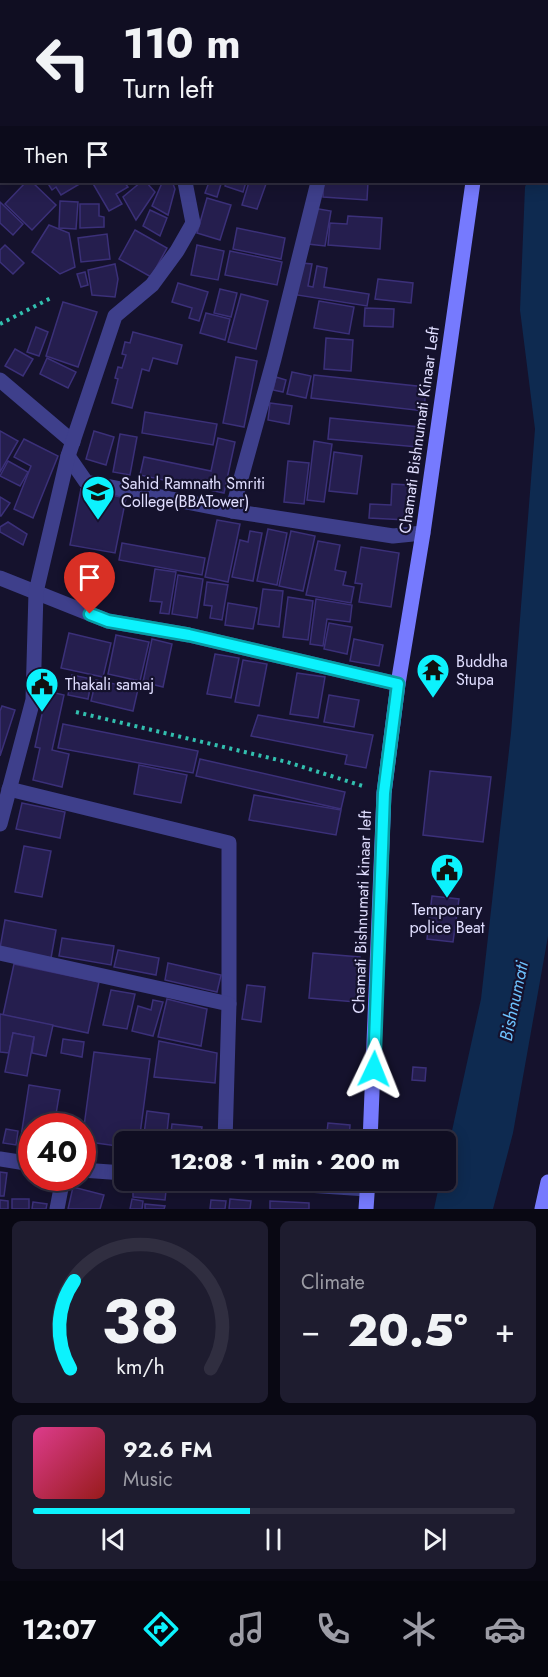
<!DOCTYPE html>
<html lang="en">
<head>
<meta charset="utf-8">
<style>
	body { margin:0; font-family:Jost,sans-serif; background:#1e1c2f; color:#f1f3f6; height:100vh; display:flex; flex-direction:column; font-size:22px; white-space:nowrap }
	* { box-sizing:border-box; margin:0 }
	p { font-size:20px; color:#9c9ca5 }
	.icon { flex:none; width:33px; height:33px; fill:none; stroke:currentColor; stroke-width:2; stroke-linecap:round; stroke-linejoin:round }
	.map { position:relative; height:1209px; overflow:hidden }
	.side { display:flex; flex-direction:column; gap:12px; padding:12px; background:#090813; flex:1 }
	.side>* { flex:none }
	.top-card { position:absolute; left:0px; top:0px; width:549px; height:183px; box-shadow:0 3px 15px #0003,0 0 0 2px #302e40; background:#100e22; color:#f1f3f6; overflow:hidden }
	.speed { position:absolute; left:18px; top:1113px; display:flex; gap:12px; font-size:30px; font-weight:700; text-align:center }
	.speed>* { display:grid; place-content:center; width:78px; height:78px; border-radius:50%; background:#100e22; box-shadow:0 3px 15px #0003,0 0 0 2px #302e40; line-height:1 }
	.speed .limit { border:9px solid #d22; background:#fff; color:#111 }
	.pin { position:absolute; display:grid; place-items:center; width:51px; height:51px; color:#fff; margin:-62px -26px; border-radius:50% 50% 50% 0; rotate:-45deg; box-shadow:0 0 6px #0007 }
	.pin .icon { rotate:45deg }
	.me { position:absolute; width:66px; margin:-33px; rotate:2deg; stroke-linejoin:round; filter:drop-shadow(0 0 4px #0008) }
	.turn { display:flex; align-items:center; gap:21px; height:126px; padding:0 24px; font-size:27px }
	.turn .icon { width:78px; height:78px; stroke-width:2.5 }
	.turn b { display:block; font-size:42px; line-height:51px }
	.then { display:flex; align-items:center; height:57px; padding:0 24px; background:#0003; gap:12px; font-size:22px }
	.big { font-size:45px; font-weight:800; line-height:1.1 }
	.side .tile { flex:1; display:flex; flex-direction:column; justify-content:center; gap:9px; min-width:0; padding:0 21px; border-radius:9px; background:#1e1c2f }
	.side .dial { align-items:center; gap:0 }
	.dial svg { height:156px; overflow:visible; fill:none; stroke:#302e40; stroke-width:7; stroke-linecap:round; text-anchor:middle }
	.dial text { fill:#f1f3f6; stroke:none }
	.song { display:flex; align-items:center; gap:18px }
	.cover { width:72px; height:72px; border-radius:9px; background:linear-gradient(135deg,hsl(330 70% 55%),hsl(0 70% 35%)) }
	.played { height:6px; border-radius:3px; background:linear-gradient(90deg,#0cf2fd 45%,#302e40 45%) }
	.keys { display:flex; justify-content:space-around; direction:ltr }
	.heat { display:flex; justify-content:space-between; align-items:center; font-size:33px; direction:ltr }
	.side .tiles { flex:1; display:grid; gap:12px; grid-template-columns:1fr 1fr }
	.tile:last-child { grid-column:span 2 }
	.trip { position:absolute; left:114px; top:1131px; width:342px; height:60px; border-radius:9px; background:#100e22; box-shadow:0 3px 15px #0003,0 0 0 2px #302e40; font-weight:800; line-height:60px; text-align:center }
	.menu { display:flex; height:96px; justify-content:space-around; align-items:center; background:#06060e; color:#9c9ca5 }
	.menu .icon { width:42px; height:42px }
	.menu .on { color:#0cf2fd }
	.menu b { font-size:27px; color:#f1f3f6 }
	.map>svg:first-child { display:block }
	.water { fill:#0e2a50 }
	.building { fill:#251e4e; stroke:#3b3079; stroke-width:1.5 }
	.lines { fill:none; stroke-linecap:round; stroke-linejoin:round }
	.path { stroke:#32bfaf; stroke-width:4; stroke-dasharray:3 4.5; stroke-linecap:butt }
	.street { stroke:#3e3f8b; stroke-width:15 }
	.secondary { stroke:#767afe; stroke-width:15 }
	.route-casing { stroke:#089da4; stroke-width:15 }
	.route { stroke:#0cf2fd; stroke-width:10 }
	.labels { text-anchor:middle; dominant-baseline:central; stroke-width:4.5; stroke-linejoin:round; paint-order:stroke }
	.street-label { font-size:16px; fill:#e0deff; stroke:#15122d }
	.poi-label { font-size:16px; fill:#e0deff; stroke:#15122d; text-anchor:start }
	.water-label { font-size:18px; font-style:italic; fill:#6dc2fe; stroke:#15122d }
</style>
</head>
<body>
<div class="map">
<svg width="548" height="1209" viewBox="0 0 548 1209">
	<rect width="100%" height="100%" fill="#15122d"/>
	<path class="water" d="M548 95V936L513 1133 493 1209H434L440 1181 446 1180V1158L481 999 511 733 535 429 520 310 525 187 527 182H548Z"/>
	<g class="building">
		<path d="M2 83V125H0V84Z"/>
		<path d="M26 182H32L56 205 32 230 5 204Z"/>
		<path d="M47 182H83L61 195 56 187 52 190Z"/>
		<path d="M92 182H124L128 187 116 194 122 204 109 211Z"/>
		<path d="M141 182H146L155 192 136 220 123 197Z"/>
		<path d="M209 182 221 184 217 197 205 193Z"/>
		<path d="M226 182H246L243 192 225 186Z"/>
		<path d="M249 182 266 184 257 209 242 205Z"/>
		<path d="M323 182H368L367 200 323 197Z"/>
		<path d="M162 183 173 184 175 189 168 215 152 206Z"/>
		<path d="M207 198 231 205 220 240 197 233Z"/>
		<path d="M60 201 78 202 76 229 59 228Z"/>
		<path d="M0 202 23 224 13 235 0 223Z"/>
		<path d="M80 204H99V216L104 217V227L80 228Z"/>
		<path d="M313 208 331 211 325 246 308 244Z"/>
		<path d="M150 210 167 218 160 236 143 226Z"/>
		<path d="M348 216 382 218 380 249 328 245 330 223 347 224Z"/>
		<path d="M49 225 69 233 75 267 60 274 32 252Z"/>
		<path d="M237 228 285 238 281 259 233 249Z"/>
		<path d="M135 230 167 248 151 277 119 259Z"/>
		<path d="M107 234 110 259 81 262 78 238Z"/>
		<path d="M5 245 24 263 13 274 0 262V250Z"/>
		<path d="M197 245 224 251 218 280 191 275Z"/>
		<path d="M230 251 282 262 277 285 225 275Z"/>
		<path d="M302 263 312 264 308 286 313 287 317 266 327 268 324 287 369 294 367 306 297 295Z"/>
		<path d="M115 264 118 279 115 297 92 295 88 270Z"/>
		<path d="M85 272 88 285 81 287 77 274Z"/>
		<path d="M378 279 413 283 411 303 375 299Z"/>
		<path d="M178 283 208 292 199 321 189 318 192 308 172 302Z"/>
		<path d="M220 289 237 293 231 317 214 313Z"/>
		<path d="M241 294 268 301 256 349 228 342Z"/>
		<path d="M319 301 354 307 349 334 314 328Z"/>
		<path d="M63 302 97 312 78 367 46 356Z"/>
		<path d="M365 308 394 309 393 327 364 326Z"/>
		<path d="M206 313 230 319 225 340 200 333Z"/>
		<path d="M36 327 48 332 39 356 27 352Z"/>
		<path d="M133 332 182 345 177 364 153 358 149 371 142 369 132 408 112 403 118 379 115 378 118 367 122 368 126 355 122 354 125 342 130 343Z"/>
		<path d="M326 338 353 340 351 371 324 369Z"/>
		<path d="M15 349 33 359 23 376 5 366Z"/>
		<path d="M236 357 257 361 244 427 223 423Z"/>
		<path d="M47 358 76 372 68 388 40 374Z"/>
		<path d="M292 372 311 376 306 398 287 394Z"/>
		<path d="M314 375 426 387 424 411 311 398Z"/>
		<path d="M276 377 286 380 283 392 273 390Z"/>
		<path d="M270 403 292 406 289 424 268 420Z"/>
		<path d="M145 412 217 424 213 445 142 433Z"/>
		<path d="M330 418 420 427 418 447 328 439Z"/>
		<path d="M0 431 18 441 0 472Z"/>
		<path d="M94 431 114 437 106 465 86 459Z"/>
		<path d="M120 434 137 437 130 475 113 472Z"/>
		<path d="M218 438 235 442 224 493 140 475 144 457 211 471Z"/>
		<path d="M24 439 58 456 33 518 14 509 31 466 14 457Z"/>
		<path d="M314 441 332 444 324 502 307 500Z"/>
		<path d="M334 452 362 456 357 494 329 491Z"/>
		<path d="M8 461 28 472 20 486 0 476Z"/>
		<path d="M288 461 309 463 304 504 284 502Z"/>
		<path d="M392 484 409 485 407 520 369 518 370 504 391 505Z"/>
		<path d="M81 489 126 498 115 553 70 545Z"/>
		<path d="M0 497 10 503 1 516H0Z"/>
		<path d="M217 520 240 524 228 582 205 577Z"/>
		<path d="M8 522 27 534 23 545 0 532V527Z"/>
		<path d="M268 529 287 533 277 585 257 581Z"/>
		<path d="M250 531 262 533 253 581 232 577 240 540 248 542Z"/>
		<path d="M291 531 315 536 303 591 279 586Z"/>
		<path d="M318 541 340 545 335 570 346 572 343 585 354 587 351 603 306 595Z"/>
		<path d="M122 543 205 558 202 575 119 560Z"/>
		<path d="M361 547 399 553 391 607 359 602 362 584 355 583Z"/>
		<path d="M155 569 176 572 169 614 160 613 162 602 150 601Z"/>
		<path d="M178 575 203 579 197 618 172 614Z"/>
		<path d="M207 582 228 585 222 620 210 618 212 606 204 605Z"/>
		<path d="M263 589 283 591 279 627 258 624Z"/>
		<path d="M288 597 313 601 308 640 283 637Z"/>
		<path d="M316 599 352 605 350 622 327 619 323 646 310 644Z"/>
		<path d="M228 603 257 608 253 629 225 625Z"/>
		<path d="M329 623 352 627 347 654 324 649Z"/>
		<path d="M69 633 111 643 103 677 61 668Z"/>
		<path d="M116 635 149 642 140 681 108 674Z"/>
		<path d="M152 639 172 644 163 687 143 682Z"/>
		<path d="M354 639 383 645 379 666 350 661Z"/>
		<path d="M215 654 239 658 231 698 207 694Z"/>
		<path d="M243 660 267 664 259 706 235 702Z"/>
		<path d="M297 673 325 677 318 718 290 714Z"/>
		<path d="M72 675 92 679 88 699 68 695Z"/>
		<path d="M96 680 138 689 133 711 91 701Z"/>
		<path d="M47 691 64 695 52 750 69 754 62 787 33 780 40 748 35 747Z"/>
		<path d="M329 695 359 700 354 727 324 722Z"/>
		<path d="M2 706 15 710 0 756V711Z"/>
		<path d="M258 715 373 735 366 768 345 764 347 755 251 736Z"/>
		<path d="M63 724 198 751 193 773 58 748Z"/>
		<path d="M200 759 345 792 341 809 196 776Z"/>
		<path d="M139 765 187 775 181 803 134 794Z"/>
		<path d="M430 771 491 777 483 842 423 835Z"/>
		<path d="M254 795 341 810 336 835 249 820Z"/>
		<path d="M22 803 65 812 60 838 16 829Z"/>
		<path d="M24 846 51 851 42 897 15 892Z"/>
		<path d="M432 896 459 899 453 942 427 939Z"/>
		<path d="M5 920 56 930 51 958 0 948Z"/>
		<path d="M62 938 114 946 111 965 59 956Z"/>
		<path d="M118 950 159 958 156 975 114 967Z"/>
		<path d="M313 953 360 957 356 1002 309 998Z"/>
		<path d="M168 963 221 975 217 992 165 980Z"/>
		<path d="M14 964 99 982 88 1033 3 1015Z"/>
		<path d="M247 985 265 987 261 1022 242 1019Z"/>
		<path d="M111 990 135 994 127 1029 103 1025Z"/>
		<path d="M167 999 207 1009 201 1046 158 1037Z"/>
		<path d="M153 1000 163 1002 153 1036 132 1031 138 1006 151 1010Z"/>
		<path d="M0 1014 53 1025 46 1056 32 1053 34 1037 13 1033 9 1053 0 1052Z"/>
		<path d="M13 1033 34 1037 27 1076 5 1072Z"/>
		<path d="M63 1039 84 1042 82 1057 61 1053Z"/>
		<path d="M159 1041 217 1053 215 1083 154 1077Z"/>
		<path d="M94 1052 150 1059 139 1142H124V1147L82 1141Z"/>
		<path d="M413 1067 426 1068 425 1081 412 1080Z"/>
		<path d="M29 1085 60 1090 54 1126H32V1145L20 1143Z"/>
		<path d="M147 1111 169 1114 166 1142H143Z"/>
		<path d="M328 1123 350 1125 349 1142H243L244 1132 285 1135 284 1137 326 1141Z"/>
		<path d="M172 1124 202 1127 200 1142H170Z"/>
		<path d="M6 1129 18 1131 16 1145 3 1143Z"/>
		<path d="M0 1172 7 1173 4 1196H0Z"/>
		<path d="M73 1187 104 1195 100 1209H68Z"/>
		<path d="M133 1189 166 1191 165 1200 133 1197Z"/>
		<rect x="12" y="1199" width="17" height="10"/>
		<path d="M132 1199 143 1201 142 1209H130Z"/>
		<path d="M230 1199 251 1201 250 1209H229Z"/>
		<path d="M0 1200 8 1201V1209H0Z"/>
		<path d="M211 1200 226 1201 225 1209H210Z"/>
		<path d="M270 1201 309 1203V1209H270Z"/>
		<path d="M33 1202 47 1204 46 1209H32Z"/>
		<path d="M145 1204 165 1206 164 1209H145Z"/>
	</g>
	<g class="lines">
		<g class="path">
			<path d="M0 324 51 298"/>
			<path d="M76 712 287 762 366 787"/>
		</g>
		<g class="street">
			<path d="M176 0V2"/>
			<path d="M299 0 300 2"/>
			<path d="M341 2 344 0"/>
			<path d="M0 177 2 176"/>
			<path d="M0 380 73 442"/>
			<path d="M68 456 86 482 232 511 393 536 423 533"/>
			<path d="M232 511 274 359 318 182"/>
			<path d="M0 578 108 621 189 635 398 684"/>
			<path d="M9 789 229 843V1004"/>
			<path d="M0 824 33 700 36 592 68 456 115 316 152 285 177 251 193 223 185 182"/>
			<path d="M0 953 229 1004 225 1142"/>
			<path d="M0 1159 32 1164"/>
			<path d="M82 1170 124 1173"/>
			<path d="M230 1180 367 1189"/>
			<path d="M57 1209 63 1178"/>
		</g>
		<g class="secondary">
			<path d="M501 2V0"/>
			<path d="M370 1142 384 793 398 684 423 533 473 182"/>
			<path d="M366 1209 368 1180"/>
			<path d="M542 1209 548 1182"/>
		</g>
	</g>
	<g class="lines">
		<g class="route-casing">
			<path id="route" d="M90 614 108 621 189 635 398 684 384 793 374 1069"/>
		</g>
		<use href="#route" class="route"/>
	</g>
	<defs>
		<g id="university-pin" transform="scale(1.725)"><path d="M0 17L-7.5 6A9.5 9.5 0 1 1 7.5 6Z" fill="#0cf2fd" stroke="#15122d"/><path d="M0-5L7-2L0 1L-7-2ZM-4 1L0 2.5L4 1V4Q0 6-4 4Z" fill="#111"/></g>
		<g id="temple-pin" transform="scale(1.725)"><path d="M0 17L-7.5 6A9.5 9.5 0 1 1 7.5 6Z" fill="#0cf2fd" stroke="#15122d"/><path d="M0-6L5-2H3V0L6.5 2.5H4V6H1.5V3h-3V6H-4V2.5H-6.5L-3 0V-2H-5Z" fill="#111"/></g>
		<g id="civic-pin" transform="scale(1.725)"><path d="M0 17L-7.5 6A9.5 9.5 0 1 1 7.5 6Z" fill="#0cf2fd" stroke="#15122d"/><path d="M-.6-6.5H3V-4.5H.6V-3L4-1V1h2V6H-6V1h2V-1L-.6-3ZM-1.2 2.5V6h2.4V2.5Z" fill="#111"/></g>
	</defs>
	<g fill-rule="evenodd">
		<use href="#university-pin" x="98" y="492"/>
		<use href="#temple-pin" x="433" y="670"/>
		<use href="#civic-pin" x="42" y="684"/>
		<use href="#civic-pin" x="447" y="870"/>
	</g>
	<g class="labels">
		<g class="street-label">
			<text transform="translate(419 430) rotate(-82)">Chamati Bishnumati Kinaar Left</text>
			<text transform="translate(362 912) rotate(-88)">Chamati Bishnumati kinaar left</text>
		</g>
		<g class="poi-label">
			<text x="121" y="483">Sahid Ramnath Smriti<tspan x="121" dy="18">College(BBATower)</tspan></text>
			<text x="456" y="661">Buddha<tspan x="456" dy="18">Stupa</tspan></text>
			<text x="65" y="684">Thakali samaj</text>
			<text x="447" y="909" text-anchor="middle">Temporary<tspan x="447" dy="18">police Beat</tspan></text>
		</g>
		<g class="water-label">
			<text transform="translate(514 1001) rotate(-78)">Bishnumati</text>
		</g>
	</g>
</svg>
<div class="speed"><div class="limit">40</div></div>
<div class="pin" style="left:90px;top:614px;background:#d93025"><svg class="icon" aria-label="arrive" viewBox="0 0 24 24"><path d="M6 21V4h12l-3 4 3 4H6"/></svg></div>
<svg class="me" style="left:374px;top:1069px" viewBox="-20 -20 40 40"><path d="M0-17L14 15 0 8-14 15z" fill="#0cf2fd" stroke="#fff" stroke-width="4"/></svg>
<div class="trip">12:08 · 1 min · 200 m</div>
<div class="top-card">
<div class="turn"><svg class="icon" aria-label="left" viewBox="0 0 24 24"><path d="M17 20v-9H6M10 6l-5 5 5 5"/></svg><div><b>110 m</b>Turn left</div></div>
<div class="then">Then<svg class="icon" aria-label="arrive" viewBox="0 0 24 24"><path d="M6 21V4h12l-3 4 3 4H6"/></svg></div>
</div>
</div>
<section class="side">
<div class="tiles">
<div class="tile dial"><svg viewBox="0 0 100 80">
<path d="M14 69A42 42 0 1 1 86 69"/>
<path d="M14 69A42 42 0 0 1 16 24" stroke="#0cf2fd"/>
<text x="50" y="56" font-size="32" font-weight="700">38</text>
<text x="50" y="72" font-size="11">km/h</text>
</svg></div>
<div class="tile"><p>Climate</p>
<div class="heat"><a>−</a><b class="big">20.5°</b><a>+</a></div>
</div>
<div class="tile">
<div class="song"><i class="cover"></i><div><b>92.6 FM</b><p>Music</p></div></div>
<div class="played"></div>
<div class="keys"><svg class="icon" aria-label="previous" viewBox="0 0 24 24"><path d="M18 5L8 12l10 7zM5 5v14"/></svg><svg class="icon" aria-label="pause" viewBox="0 0 24 24"><path d="M8 5v14M16 5v14"/></svg><svg class="icon" aria-label="next" viewBox="0 0 24 24"><path d="M6 5l10 7-10 7zM19 5v14"/></svg></div>
</div>
</div>
</section>
<nav class="menu">
<b>12:07</b>
<svg class="icon on" aria-label="directions" viewBox="0 0 24 24"><path d="M12 3l9 9-9 9-9-9zM9 14v-3h6M13 9l2 2-2 2"/></svg>
<svg class="icon" aria-label="music" viewBox="0 0 24 24"><path d="M9 18V5l10-2v13"/><circle cx="6" cy="18" r="3"/><circle cx="16" cy="16" r="3"/></svg>
<svg class="icon" aria-label="phone" viewBox="0 0 24 24"><path d="M5 4h4l2 5-3 2q2 4 5 5l2-3 5 2v4C11 20 4 13 5 4z"/></svg>
<svg class="icon" aria-label="climate" viewBox="0 0 24 24"><path d="M12 3v18M4 7l16 10M4 17L20 7"/></svg>
<svg class="icon" aria-label="car" viewBox="0 0 24 24"><path d="M5 17H2v-5l4-1 3-4h7l3 4 3 1v5h-3M9 17h6M6 11h13"/><circle cx="7" cy="17" r="2"/><circle cx="17" cy="17" r="2"/></svg>
</nav>
</body>
</html>
